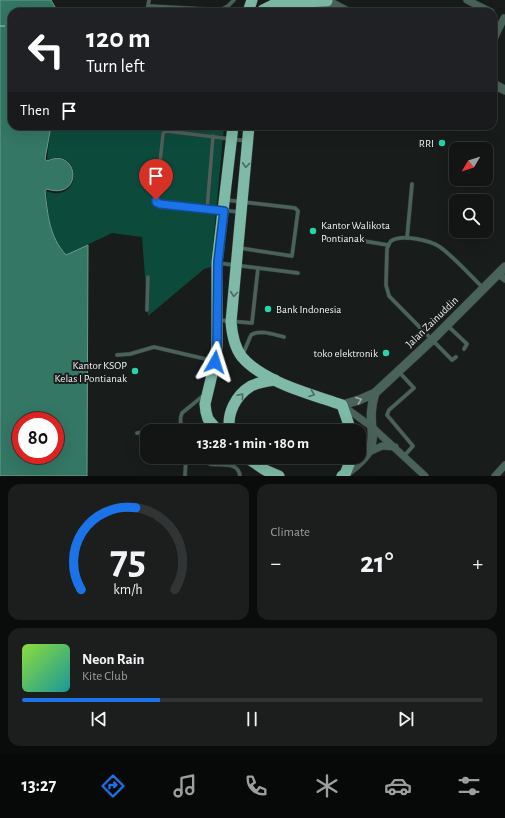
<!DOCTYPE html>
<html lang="en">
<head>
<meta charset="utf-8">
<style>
	body { margin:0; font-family:"Alegreya Sans",sans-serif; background:#1b1e1d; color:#f1f3f6; height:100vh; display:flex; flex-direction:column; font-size:15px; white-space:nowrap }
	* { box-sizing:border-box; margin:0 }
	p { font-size:13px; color:#9c9fa0 }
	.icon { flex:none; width:22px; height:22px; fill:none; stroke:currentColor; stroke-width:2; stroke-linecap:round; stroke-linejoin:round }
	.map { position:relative; height:476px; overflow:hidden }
	.drawer { display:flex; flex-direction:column; gap:8px; padding:8px; background:#0a0c0b; flex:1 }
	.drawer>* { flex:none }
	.top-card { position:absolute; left:8px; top:8px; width:489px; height:122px; border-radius:12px; box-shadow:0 4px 16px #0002,0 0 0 1px #313434; background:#202124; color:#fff; overflow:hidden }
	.needle { width:26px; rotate:231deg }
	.tools { position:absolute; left:449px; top:142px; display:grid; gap:8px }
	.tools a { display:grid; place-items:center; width:44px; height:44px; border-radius:8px; background:#121514; box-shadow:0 4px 16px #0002,0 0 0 1px #313434; font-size:20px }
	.speed { position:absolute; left:12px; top:412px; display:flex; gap:8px; font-size:20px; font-weight:700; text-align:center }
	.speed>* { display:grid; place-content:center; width:52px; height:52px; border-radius:50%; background:#121514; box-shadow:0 4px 16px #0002,0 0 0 1px #313434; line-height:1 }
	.speed .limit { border:6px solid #d22; background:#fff; color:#111 }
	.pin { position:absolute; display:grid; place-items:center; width:34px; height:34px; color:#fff; margin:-41px -17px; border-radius:50% 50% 50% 0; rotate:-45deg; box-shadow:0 0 4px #0007 }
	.pin .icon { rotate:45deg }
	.me { position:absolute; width:44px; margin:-22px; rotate:6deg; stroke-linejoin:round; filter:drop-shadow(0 0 3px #0008) }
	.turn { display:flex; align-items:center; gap:14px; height:84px; padding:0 12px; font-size:18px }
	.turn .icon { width:52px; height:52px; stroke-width:2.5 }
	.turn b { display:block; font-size:28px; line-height:34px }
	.then { display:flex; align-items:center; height:38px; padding:0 12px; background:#0003; gap:8px; font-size:15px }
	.big { font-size:30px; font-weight:700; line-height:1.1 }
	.drawer .tile { flex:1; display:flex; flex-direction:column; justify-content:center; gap:6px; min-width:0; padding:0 14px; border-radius:12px; background:#1b1e1d }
	.drawer .dial { align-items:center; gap:0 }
	.dial svg { height:104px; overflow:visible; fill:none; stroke:#313434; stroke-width:7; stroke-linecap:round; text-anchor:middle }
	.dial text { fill:#f1f3f6; stroke:none }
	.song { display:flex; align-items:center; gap:12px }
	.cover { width:48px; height:48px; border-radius:6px; background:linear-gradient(135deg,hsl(90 70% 55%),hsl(180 70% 35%)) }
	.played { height:4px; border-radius:2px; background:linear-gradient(90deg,#1a73e8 30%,#313434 30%) }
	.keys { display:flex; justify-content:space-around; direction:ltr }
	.heat { display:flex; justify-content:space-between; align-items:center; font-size:22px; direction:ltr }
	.drawer .tiles { flex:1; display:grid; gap:8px; grid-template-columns:1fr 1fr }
	.tile:last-child { grid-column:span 2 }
	.trip { position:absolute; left:140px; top:424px; width:226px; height:40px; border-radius:12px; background:#121514; box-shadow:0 4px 16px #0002,0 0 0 1px #313434; font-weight:700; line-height:40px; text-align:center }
	.dock { display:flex; height:64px; justify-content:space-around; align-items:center; background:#070808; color:#9c9fa0 }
	.dock .icon { width:28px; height:28px }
	.dock .current { color:#1a73e8 }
	.dock b { font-size:18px; color:#f1f3f6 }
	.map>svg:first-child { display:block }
	.green { fill:#0c4b3c }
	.water { fill:#347764; stroke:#6c9c8e; fill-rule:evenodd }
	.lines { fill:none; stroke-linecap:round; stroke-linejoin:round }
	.ferry { stroke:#7ee3c5; stroke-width:1; stroke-dasharray:5 4; stroke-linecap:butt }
	.service-casing { stroke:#323634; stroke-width:4.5 }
	.minor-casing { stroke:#323634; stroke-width:8 }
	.tertiary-casing { stroke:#323634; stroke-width:10 }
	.trunk-casing { stroke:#323634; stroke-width:12 }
	.service { stroke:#49635a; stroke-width:3.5 }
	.minor { stroke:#49635a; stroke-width:7 }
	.tertiary { stroke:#49635a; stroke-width:9 }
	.trunk { stroke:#7ebaa7; stroke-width:11 }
	.oneway { stroke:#4b6b60 }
	.oneway2 { stroke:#9caaa5 }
	.route-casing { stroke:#114b97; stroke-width:10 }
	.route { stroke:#1a73e8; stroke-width:7 }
	.poi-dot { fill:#26d5ae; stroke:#181c1a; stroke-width:1.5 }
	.labels { text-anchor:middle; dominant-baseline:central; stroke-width:4; stroke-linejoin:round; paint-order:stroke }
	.poi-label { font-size:11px; fill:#eef1f0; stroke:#181c1a; text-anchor:end }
	.street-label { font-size:11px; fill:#eef1f0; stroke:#181c1a }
</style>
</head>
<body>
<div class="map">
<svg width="505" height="476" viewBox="0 0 505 476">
	<rect width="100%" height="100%" fill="#181c1a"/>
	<path class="green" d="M52 126H224L211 267 204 269 148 316 142 237 112 233 66 255C48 234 49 218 46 191 50 192 55 194 59 193 83 190 77 147 47 160L50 132Z"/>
	<path class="water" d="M0 0H51L58 12H12V126H51L45 159 47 161C79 146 84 201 47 189L45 191C48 216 49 236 66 255L88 245 87 476H0ZM21 421H55V455H21Z"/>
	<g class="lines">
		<path class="ferry" d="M0 26H12"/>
		<g class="service-casing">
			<g id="service">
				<path d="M149 0 148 6 221 10 228 6 234 0"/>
				<path d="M148 12V6"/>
				<path d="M226 200 295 208 298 211 292 256 240 248"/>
				<path d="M207 210 213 136"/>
				<path d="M240 212 160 204 156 202V200L163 134 166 131 247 141"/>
				<path d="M339 237 388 245"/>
				<path d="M407 238 412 184"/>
				<path d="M218 263 298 273"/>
				<path d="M147 310 148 277"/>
				<path d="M218 320 252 323 258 268"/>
				<path d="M448 326 467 344 464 349"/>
				<path d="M243 354 251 335C259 329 275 335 284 337"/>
				<path d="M117 355 130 354 154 347 214 361"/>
				<path d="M456 357 452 360 389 296 386 285 387 249C388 246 389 243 391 241 401 234 430 240 440 247 455 258 469 274 483 288"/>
				<path d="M399 372 414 388 389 410 387 415 413 446 404 456"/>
				<path d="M153 431 181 426"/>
				<path d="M183 431C181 425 179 419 182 413L204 395"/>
				<path d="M137 433 147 432"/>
				<path d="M210 457V464C221 466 238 461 240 476"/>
				<path d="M185 476 186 457"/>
			</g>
		</g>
		<g class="minor-casing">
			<g id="minor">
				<path d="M467 0 491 12"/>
				<path d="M493 41 504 18"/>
				<path d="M498 274 505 279"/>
				<path d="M343 406 372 427 425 476"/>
				<path d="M369 452 382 446 395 447"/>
				<path d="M495 476 505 465"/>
			</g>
		</g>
		<g class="tertiary-casing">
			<g id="tertiary">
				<path d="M325 0 348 12"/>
				<path d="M493 84 505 90"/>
				<path d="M342 405 359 400 375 393 432 340 505 267"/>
				<path d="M345 474C391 442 362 434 375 393"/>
			</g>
		</g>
		<g class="trunk-casing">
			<g id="trunk">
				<path d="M263 10 277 3 327 1"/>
				<path d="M248 12 252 0"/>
				<path d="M249 126 231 322C232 334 234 347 242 357 263 382 311 394 342 405L351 431"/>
				<path d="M218 431 208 419 206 412 205 404 215 362 217 346V262L233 126"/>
				<path d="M230 431C226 414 236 395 251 386 259 382 267 381 275 380"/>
				<path d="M246 457 265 470 279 476"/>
				<path d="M342 476 345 474 352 457"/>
			</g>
		</g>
		<use href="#service" class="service"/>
		<use href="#minor" class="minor"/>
		<use href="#tertiary" class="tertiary"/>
		<use href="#trunk" class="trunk"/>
	</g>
	<defs><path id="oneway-chevron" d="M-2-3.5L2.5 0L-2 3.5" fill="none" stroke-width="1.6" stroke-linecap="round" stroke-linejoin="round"/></defs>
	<g class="oneway">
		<use href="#oneway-chevron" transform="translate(246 165) rotate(95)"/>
		<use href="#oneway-chevron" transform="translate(234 294) rotate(95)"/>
		<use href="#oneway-chevron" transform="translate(312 394) rotate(20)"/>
		<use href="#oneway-chevron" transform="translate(241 396) rotate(-50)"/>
	</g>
	<use class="oneway2" href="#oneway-chevron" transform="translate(359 400) rotate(-20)"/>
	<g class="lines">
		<g class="route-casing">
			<path id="route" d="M156 200V202L160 204 224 211 218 262 217 346 215 362"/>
		</g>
		<use href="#route" class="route"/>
	</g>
	<g class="poi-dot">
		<circle cx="442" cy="143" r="4"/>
		<circle cx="313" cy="231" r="4"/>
		<circle cx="268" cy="309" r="4"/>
		<circle cx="386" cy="353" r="4"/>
		<circle cx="135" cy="371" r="4"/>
	</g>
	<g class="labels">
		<g class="poi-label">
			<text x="434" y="143">RRI</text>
			<text x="321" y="225" text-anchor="start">Kantor Walikota<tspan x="321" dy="13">Pontianak</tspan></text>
			<text x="276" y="309" text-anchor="start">Bank Indonesia</text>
			<text x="378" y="353">toko elektronik</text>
			<text x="127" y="365">Kantor KSOP<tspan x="127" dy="13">Kelas I Pontianak</tspan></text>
		</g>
		<g class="street-label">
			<text transform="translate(432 322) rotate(-44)">Jalan Zainuddin</text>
		</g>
	</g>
</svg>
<div class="tools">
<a><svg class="needle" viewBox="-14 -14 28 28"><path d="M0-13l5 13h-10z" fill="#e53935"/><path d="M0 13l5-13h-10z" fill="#9c9fa0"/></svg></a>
<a><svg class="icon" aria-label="search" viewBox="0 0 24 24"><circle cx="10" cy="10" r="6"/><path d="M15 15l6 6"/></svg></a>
</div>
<div class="speed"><div class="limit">80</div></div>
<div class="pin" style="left:156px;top:200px;background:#d93025"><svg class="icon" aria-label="arrive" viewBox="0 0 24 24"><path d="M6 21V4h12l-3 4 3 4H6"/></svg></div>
<svg class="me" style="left:215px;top:362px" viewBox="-20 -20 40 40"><path d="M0-17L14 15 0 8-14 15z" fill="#1a73e8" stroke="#fff" stroke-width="4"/></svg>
<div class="trip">13:28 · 1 min · 180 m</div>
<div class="top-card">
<div class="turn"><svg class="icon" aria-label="left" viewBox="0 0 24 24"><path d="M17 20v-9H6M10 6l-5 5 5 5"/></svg><div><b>120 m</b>Turn left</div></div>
<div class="then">Then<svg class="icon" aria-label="arrive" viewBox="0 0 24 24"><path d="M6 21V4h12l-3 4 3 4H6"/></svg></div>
</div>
</div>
<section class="drawer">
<div class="tiles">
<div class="tile dial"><svg viewBox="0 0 100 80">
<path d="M14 69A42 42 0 1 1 86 69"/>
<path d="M14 69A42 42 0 0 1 56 6" stroke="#1a73e8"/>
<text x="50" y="56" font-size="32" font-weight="700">75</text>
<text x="50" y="72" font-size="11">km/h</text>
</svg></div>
<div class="tile"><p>Climate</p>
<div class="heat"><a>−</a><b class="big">21°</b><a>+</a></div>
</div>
<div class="tile">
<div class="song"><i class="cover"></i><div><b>Neon Rain</b><p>Kite Club</p></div></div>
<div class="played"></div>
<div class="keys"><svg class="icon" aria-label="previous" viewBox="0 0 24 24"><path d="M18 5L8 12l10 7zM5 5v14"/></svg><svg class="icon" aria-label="pause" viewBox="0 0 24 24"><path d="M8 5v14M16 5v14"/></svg><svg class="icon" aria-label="next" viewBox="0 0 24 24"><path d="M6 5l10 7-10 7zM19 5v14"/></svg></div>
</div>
</div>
</section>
<nav class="dock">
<b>13:27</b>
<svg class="icon current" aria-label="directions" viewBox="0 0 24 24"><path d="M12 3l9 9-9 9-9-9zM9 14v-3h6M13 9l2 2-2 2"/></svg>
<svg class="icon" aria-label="music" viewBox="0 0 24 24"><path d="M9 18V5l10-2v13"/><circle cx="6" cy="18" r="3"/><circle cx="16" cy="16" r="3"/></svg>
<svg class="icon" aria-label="phone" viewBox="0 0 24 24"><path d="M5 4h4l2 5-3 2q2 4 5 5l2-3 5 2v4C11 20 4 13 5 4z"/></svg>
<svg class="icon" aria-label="climate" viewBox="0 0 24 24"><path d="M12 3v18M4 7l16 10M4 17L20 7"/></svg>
<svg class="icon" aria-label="car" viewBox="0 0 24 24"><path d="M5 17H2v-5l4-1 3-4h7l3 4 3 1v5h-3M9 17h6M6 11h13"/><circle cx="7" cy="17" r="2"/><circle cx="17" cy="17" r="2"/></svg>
<svg class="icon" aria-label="filters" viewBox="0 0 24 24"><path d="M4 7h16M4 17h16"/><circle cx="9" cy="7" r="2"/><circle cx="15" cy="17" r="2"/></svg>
</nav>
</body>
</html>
